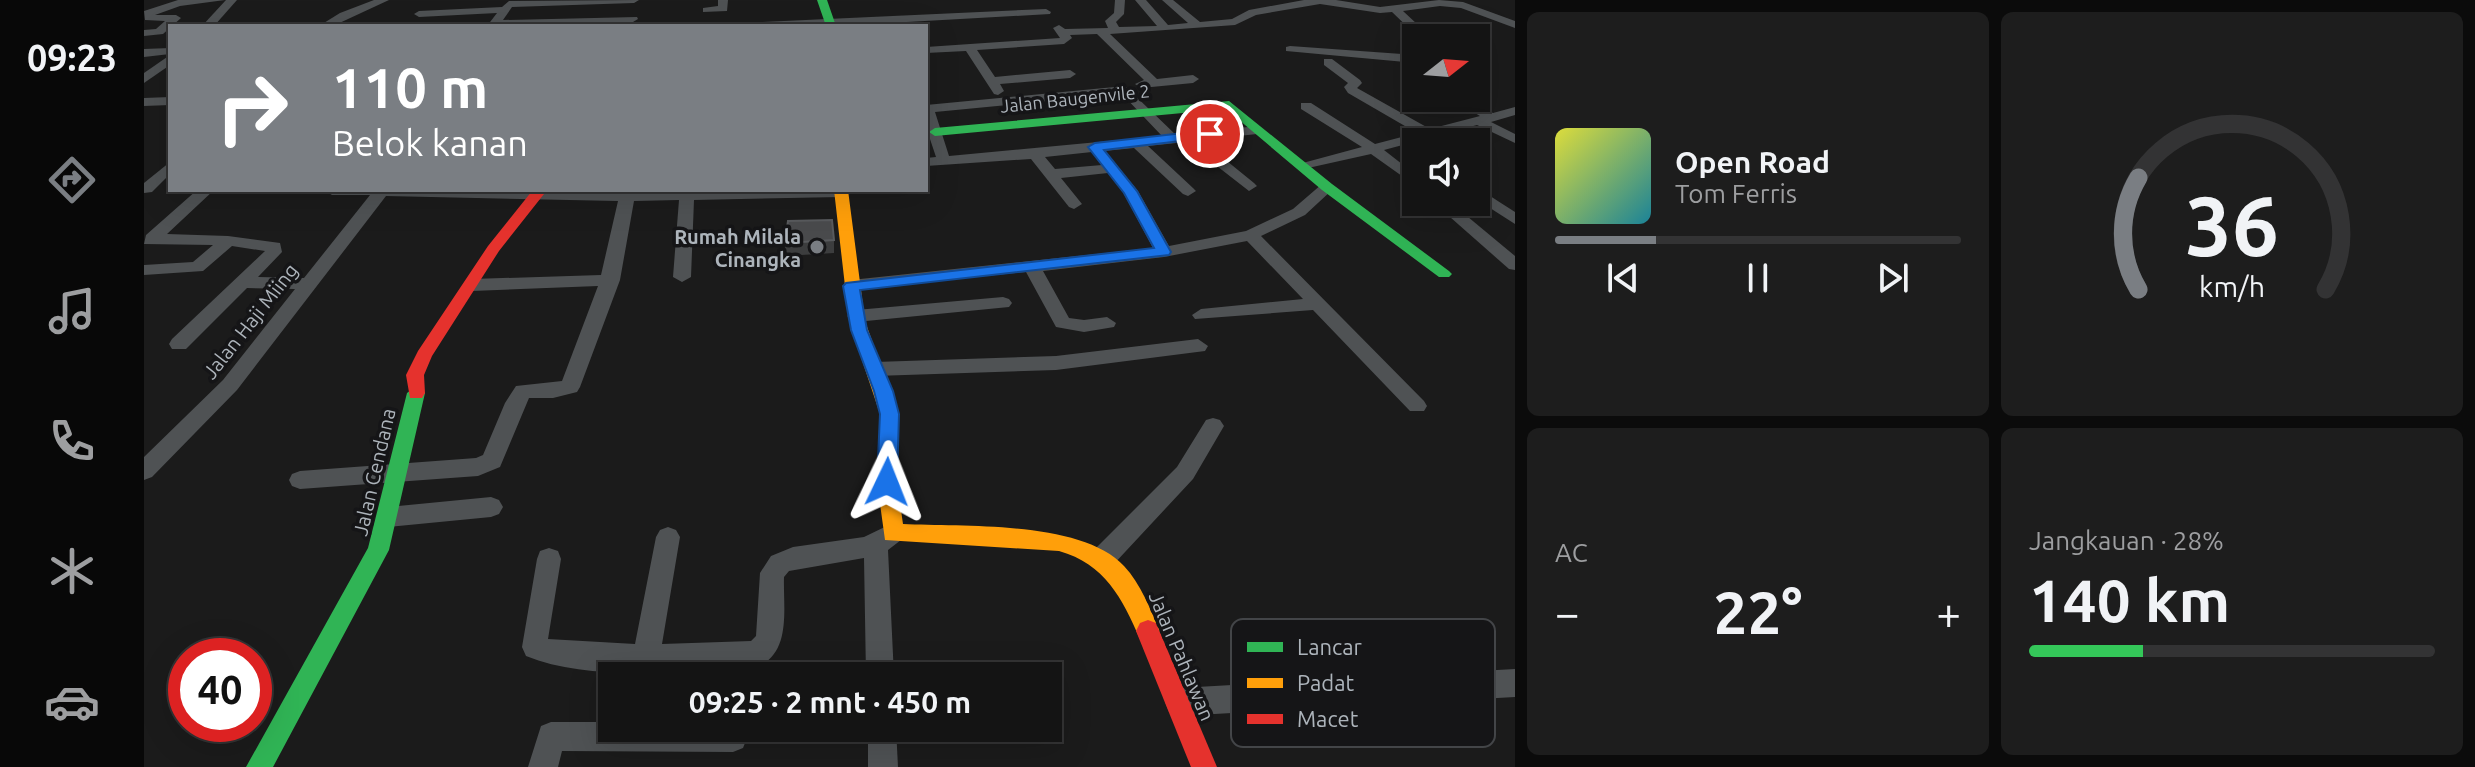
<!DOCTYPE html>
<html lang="id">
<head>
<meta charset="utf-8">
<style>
	body { margin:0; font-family:Ubuntu,sans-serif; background:#1d1d1d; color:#f1f3f6; height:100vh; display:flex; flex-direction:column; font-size:30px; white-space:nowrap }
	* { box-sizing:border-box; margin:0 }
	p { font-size:26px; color:#9d9ea0 }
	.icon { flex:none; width:44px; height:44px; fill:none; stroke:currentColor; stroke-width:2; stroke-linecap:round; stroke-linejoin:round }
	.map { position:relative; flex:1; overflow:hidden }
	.details { display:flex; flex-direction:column; gap:12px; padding:12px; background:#0b0b0b; width:960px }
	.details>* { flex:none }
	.top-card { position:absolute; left:24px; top:24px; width:760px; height:168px; border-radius:0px; box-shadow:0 8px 32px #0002,0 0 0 2px #333334; background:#7a7e83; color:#fff; overflow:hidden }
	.needle { width:52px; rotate:73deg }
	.tools { position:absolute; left:1258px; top:24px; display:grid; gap:16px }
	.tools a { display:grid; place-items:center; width:88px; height:88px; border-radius:0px; background:#141414; box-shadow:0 8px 32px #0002,0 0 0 2px #333334; font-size:40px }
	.speed { position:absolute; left:24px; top:638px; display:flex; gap:16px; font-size:40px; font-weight:700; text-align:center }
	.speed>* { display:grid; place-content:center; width:104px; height:104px; border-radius:50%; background:#141414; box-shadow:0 8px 32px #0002,0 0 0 2px #333334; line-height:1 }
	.speed .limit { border:12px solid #d22; background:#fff; color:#111 }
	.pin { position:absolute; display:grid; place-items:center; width:68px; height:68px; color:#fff; margin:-34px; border:4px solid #fff; border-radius:50%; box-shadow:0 2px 8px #0007 }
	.me { position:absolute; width:88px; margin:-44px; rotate:2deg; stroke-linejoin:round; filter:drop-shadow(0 0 6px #0008) }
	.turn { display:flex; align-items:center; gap:28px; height:168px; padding:0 32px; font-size:36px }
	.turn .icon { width:104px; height:104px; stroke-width:2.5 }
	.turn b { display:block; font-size:56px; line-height:68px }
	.big { font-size:60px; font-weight:700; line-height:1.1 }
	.details .card { flex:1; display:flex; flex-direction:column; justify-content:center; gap:12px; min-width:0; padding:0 28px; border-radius:12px; background:#1d1d1d }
	.details .dial { align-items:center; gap:0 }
	.dial svg { height:208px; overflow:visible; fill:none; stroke:#333334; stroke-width:7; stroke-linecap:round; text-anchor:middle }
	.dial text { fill:#f1f3f6; stroke:none }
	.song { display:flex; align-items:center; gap:24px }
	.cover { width:96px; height:96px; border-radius:12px; background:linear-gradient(135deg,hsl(60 70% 55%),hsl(190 70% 35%)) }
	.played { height:8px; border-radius:4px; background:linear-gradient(90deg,#7a7e83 25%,#333334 25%) }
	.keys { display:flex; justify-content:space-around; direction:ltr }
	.heat { display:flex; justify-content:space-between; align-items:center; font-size:44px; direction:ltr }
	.charge { height:12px; border-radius:6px; background:linear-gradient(90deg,#34c759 28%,#333334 0) }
	.details .tiles { flex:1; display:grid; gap:12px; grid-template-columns:repeat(2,1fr) }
	.trip { position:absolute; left:454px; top:662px; width:464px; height:80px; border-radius:0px; background:#141414; box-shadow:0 8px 32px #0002,0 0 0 2px #333334; font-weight:700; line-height:80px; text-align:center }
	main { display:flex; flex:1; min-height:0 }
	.tabs { display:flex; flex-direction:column; width:144px; justify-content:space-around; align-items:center; background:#080808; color:#9d9ea0 }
	.tabs .icon { width:56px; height:56px }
	.tabs .selected { color:#7a7e83 }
	.tabs b { font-size:36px; color:#f1f3f6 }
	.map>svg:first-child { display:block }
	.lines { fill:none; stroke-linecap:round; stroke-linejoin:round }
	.street { fill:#4f5254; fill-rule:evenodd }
	.fast { fill:#30b455; fill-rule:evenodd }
	.slow { fill:#ff9f0a; fill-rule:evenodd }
	.jam { fill:#e5322d; fill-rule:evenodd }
	.wall { fill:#3c3d3e }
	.building { fill:#494a4c; stroke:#585a5d; stroke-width:2 }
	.route { fill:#1a73e8; stroke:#114b97; stroke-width:2 }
	.poi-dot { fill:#7a7e83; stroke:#151517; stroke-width:3 }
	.labels { text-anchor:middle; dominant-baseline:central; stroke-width:7; stroke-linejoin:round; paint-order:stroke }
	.far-street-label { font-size:18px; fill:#adb4bb; stroke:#151517 }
	.poi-label { font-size:20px; font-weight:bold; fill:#adb4bb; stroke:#151517; text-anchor:end }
	.street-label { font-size:20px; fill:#adb4bb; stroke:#151517 }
	.key { fill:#151517; stroke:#434548; stroke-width:2 }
	.key-label { font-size:22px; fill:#adb4bb }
</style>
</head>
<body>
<main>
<nav class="tabs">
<b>09:23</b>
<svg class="icon selected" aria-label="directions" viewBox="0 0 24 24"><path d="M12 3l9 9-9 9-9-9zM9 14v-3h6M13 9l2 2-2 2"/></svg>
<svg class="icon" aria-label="music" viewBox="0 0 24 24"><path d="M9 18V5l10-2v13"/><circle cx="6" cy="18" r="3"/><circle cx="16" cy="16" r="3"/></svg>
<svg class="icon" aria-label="phone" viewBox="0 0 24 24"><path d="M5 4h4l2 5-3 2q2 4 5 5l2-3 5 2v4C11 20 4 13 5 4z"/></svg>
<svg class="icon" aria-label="climate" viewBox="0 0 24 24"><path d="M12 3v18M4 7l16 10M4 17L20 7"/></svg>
<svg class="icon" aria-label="car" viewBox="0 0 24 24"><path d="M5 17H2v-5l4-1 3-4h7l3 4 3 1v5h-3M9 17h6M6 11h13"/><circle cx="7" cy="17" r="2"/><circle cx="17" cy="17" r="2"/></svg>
</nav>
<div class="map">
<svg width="1371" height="767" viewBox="0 0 1371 767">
	<rect width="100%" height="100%" fill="#1b1b1b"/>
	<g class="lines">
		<g class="street">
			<path d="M81 0 36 6 11 15H32L37 18 19 34 0 36V30L12 29 21 21 1 20 0 11 34 0Z"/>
			<path d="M82 0H93L70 26H58Z"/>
			<path d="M230 0H245L189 26H175L196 13Z"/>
			<path d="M495 0 490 3 368 7 359 20 493 17 494 19 489 22 343 26 353 13 275 17 270 14 275 11 358 7 365 1Z"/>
			<path d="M574 0H584L583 11 559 12V8L574 6Z"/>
			<path d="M971 0H981L980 14 972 22 975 27 1013 26 991 0H1002L1024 25 1044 23 1018 0H1029L1056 22 1088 19 1105 10 1160 0H1192L1236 7 1295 0 1319 2 1371 21V28L1317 8 1296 6 1259 11 1288 38H1275L1248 12 1236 13 1176 4 1112 15 1091 25 966 34 1013 79 1049 75 1055 79 1049 83 997 88 991 84 1000 80 953 34 926 35 928 38 920 44 833 50 851 77 926 70 932 74 926 78 856 84 860 91 854 95 850 94 822 51 782 53V47L916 38 909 28 915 25 921 29 964 28 961 21 970 13Z"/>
			<path d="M902 9 907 12 906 14 692 26H590L596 23Z"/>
			<path d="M1146 46 1272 55V63L1142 51V47Z"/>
			<path d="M26 48V54L0 57V49Z"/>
			<path d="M26 55V65L0 83V73Z"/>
			<path d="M1180 59H1188L1216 80 1218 83 1213 88 1286 129 1336 116 1306 98H1322L1349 113 1371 107V115L1347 122 1371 134V143L1333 125 1240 150 1272 175V186L1227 154 1155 170V164L1218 147 1157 109V103H1167L1231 144 1273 133 1204 93 1200 87 1204 83 1180 65Z"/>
			<path d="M981 86 1032 135 1113 126 1120 130 1113 134 1057 140 1110 183 1113 186 1105 191 1042 142 1004 146 1049 188 1052 191 1044 196 1039 194 990 148 961 151 994 191 1025 246 1102 231 1149 209 1178 184H1188V190L1161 215 1117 236 1280 401 1283 406 1280 411H1266L1169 310 1051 319 1048 315 1057 309 1159 299 1103 241 1020 257 899 271 925 318 940 320 963 317 972 323 970 327 940 332 912 327 882 272 701 290 698 286 707 280 1009 248 979 192 964 173 917 178 938 204 930 209 925 207 887 159 782 166V158L792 157 782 127V105ZM978 94 1018 136 805 156 791 112ZM948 152 958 165 911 169 901 157Z"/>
			<path d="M26 97V105L0 106V98Z"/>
			<path d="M26 162V174L8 192 0 193V183Z"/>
			<path d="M1332 187 1371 212V224L1332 199Z"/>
			<path d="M53 190H70L23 234 84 236 136 243 138 252 114 277 160 278 226 195H188L180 190 705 192 697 197 550 200 547 277 538 282 529 277 535 200 490 201 476 280 436 387 433 392 409 398H385L356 467 334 476 156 489 148 486 145 480 148 474 156 471 332 458 339 455 361 403 372 386 418 381 454 286 328 291 319 285 328 279 457 275 474 201 242 196 93 390 8 477 0 480V457L79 380 151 289 103 288 42 349H28L25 344 28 339 121 251 88 246 59 271 0 275V265L49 262 69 245 0 244 2 235Z"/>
			<path d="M1289 202H1306L1371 256V270L1365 269Z"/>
			<path d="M859 297 865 299 868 303 865 307 712 322 703 316 712 310Z"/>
			<path d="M1054 339 1064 346 1061 351 912 370 731 376 721 369 731 362 912 356Z"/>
			<path d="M1069 418 1076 420 1080 426 1049 479 968 566 959 569 950 566 947 558 950 550 1033 467 1062 420Z"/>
			<path d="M347 497 355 500 359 507 355 514 347 517 244 527 236 524 232 517 236 510 244 507Z"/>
			<path d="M749 523 757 526 761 533 757 540 744 550 750 676H722L720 558 645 571 640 577C639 608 648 653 613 667 541 670 449 683 382 656L378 647 393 559 396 551 405 548 414 551 417 559 404 639 491 644 512 537 516 530 524 527 532 530 536 537 518 644 607 641 612 636 616 573 627 556 649 547 720 537Z"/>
			<path d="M1371 669V697L1035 716 1025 712 1021 702 1025 692 1035 688Z"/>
			<path d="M407 722H468V728H599L603 738 599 748 589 752 418 751 414 767H384L397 726Z"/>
			<path d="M724 728H752L754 767H724Z"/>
		</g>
		<g class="fast">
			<path d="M673 0H683L692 26H682Z"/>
			<path d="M1085 101 1188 184 1305 271 1308 274 1305 277H1295L1178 190 1082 109 791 136 785 132 791 128Z"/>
			<path d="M272 386 281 393 245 550 129 767H102L224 548 263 393Z"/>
		</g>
		<path class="slow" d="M690 190H704L721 321 754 414 753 482 759 524C819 527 938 520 980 566 997 584 1006 609 1016 631L1012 639 1004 642 996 639C978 598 961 564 915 551L741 540 733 482 736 414 705 321Z"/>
		<g class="jam">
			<path d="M388 191H398L400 194 355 251 288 356 280 375 281 393 278 398H266L262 375 274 351 344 246Z"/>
			<path d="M1004 620 1012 623 1073 767H1047L992 631 996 623Z"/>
		</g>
	</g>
	<path class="wall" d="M690 240V253L641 256V243Z"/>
	<path class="building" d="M688 220 690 240 641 243 644 221Z"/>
	<path class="route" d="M1066 130 1071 131V137L960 150 993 191 1027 252 1025 255 716 290 723 330 749 391 755 414 753 482 750 488 743 490 736 488 733 482 736 414 730 391 707 330 699 286 702 283 1010 248 980 193 944 147 951 143Z"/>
	<circle class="poi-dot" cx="673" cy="247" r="8"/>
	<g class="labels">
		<g class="far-street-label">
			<text transform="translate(931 98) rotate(-6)">Jalan Baugenvile 2</text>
		</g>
		<g class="poi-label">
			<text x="657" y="236">Rumah Milala<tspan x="657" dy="23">Cinangka</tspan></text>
		</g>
		<g class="street-label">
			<text transform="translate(106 321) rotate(-52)">Jalan Haji Miing</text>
			<text transform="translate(230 472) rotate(-77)">Jalan Cendana</text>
			<text transform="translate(1038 656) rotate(67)">Jalan Pahlawan</text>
		</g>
	</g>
	<rect x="1087" y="619" width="264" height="128" rx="12" class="key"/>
	<rect x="1103" y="642" width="36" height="10" fill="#30b455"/>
	<rect x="1103" y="678" width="36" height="10" fill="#ff9f0a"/>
	<rect x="1103" y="714" width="36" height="10" fill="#e5322d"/>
	<g class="key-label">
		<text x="1153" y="655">Lancar</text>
		<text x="1153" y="691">Padat</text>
		<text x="1153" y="727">Macet</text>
	</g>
</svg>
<div class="tools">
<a><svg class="needle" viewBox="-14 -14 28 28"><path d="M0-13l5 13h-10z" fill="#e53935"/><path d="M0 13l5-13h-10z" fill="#9d9ea0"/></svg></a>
<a><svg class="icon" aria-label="sound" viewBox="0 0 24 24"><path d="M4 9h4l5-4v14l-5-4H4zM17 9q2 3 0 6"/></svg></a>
</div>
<div class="speed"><div class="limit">40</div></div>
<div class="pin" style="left:1066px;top:134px;background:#d93025"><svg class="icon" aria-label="arrive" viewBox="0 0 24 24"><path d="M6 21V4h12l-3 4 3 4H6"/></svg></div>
<svg class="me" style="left:743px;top:482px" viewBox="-20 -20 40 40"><path d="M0-17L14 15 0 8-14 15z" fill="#1a73e8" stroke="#fff" stroke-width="4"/></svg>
<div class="trip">09:25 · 2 mnt · 450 m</div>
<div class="top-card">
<div class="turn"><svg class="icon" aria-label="right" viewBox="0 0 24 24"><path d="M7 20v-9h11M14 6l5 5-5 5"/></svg><div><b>110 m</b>Belok kanan</div></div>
</div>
</div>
<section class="details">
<div class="tiles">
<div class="card">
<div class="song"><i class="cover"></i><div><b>Open Road</b><p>Tom Ferris</p></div></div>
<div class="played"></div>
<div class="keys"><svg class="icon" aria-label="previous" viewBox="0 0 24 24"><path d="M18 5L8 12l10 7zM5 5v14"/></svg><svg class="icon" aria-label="pause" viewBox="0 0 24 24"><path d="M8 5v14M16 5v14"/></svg><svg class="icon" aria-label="next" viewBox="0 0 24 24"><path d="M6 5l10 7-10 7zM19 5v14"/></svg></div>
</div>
<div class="card dial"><svg viewBox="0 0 100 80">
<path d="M14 69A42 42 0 1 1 86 69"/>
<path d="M14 69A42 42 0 0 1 14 26" stroke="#7a7e83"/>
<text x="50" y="56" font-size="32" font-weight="700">36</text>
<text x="50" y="72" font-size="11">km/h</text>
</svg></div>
<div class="card"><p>AC</p>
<div class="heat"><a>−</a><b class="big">22°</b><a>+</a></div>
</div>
<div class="card"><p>Jangkauan · 28%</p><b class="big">140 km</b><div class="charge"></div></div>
</div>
</section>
</main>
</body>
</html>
